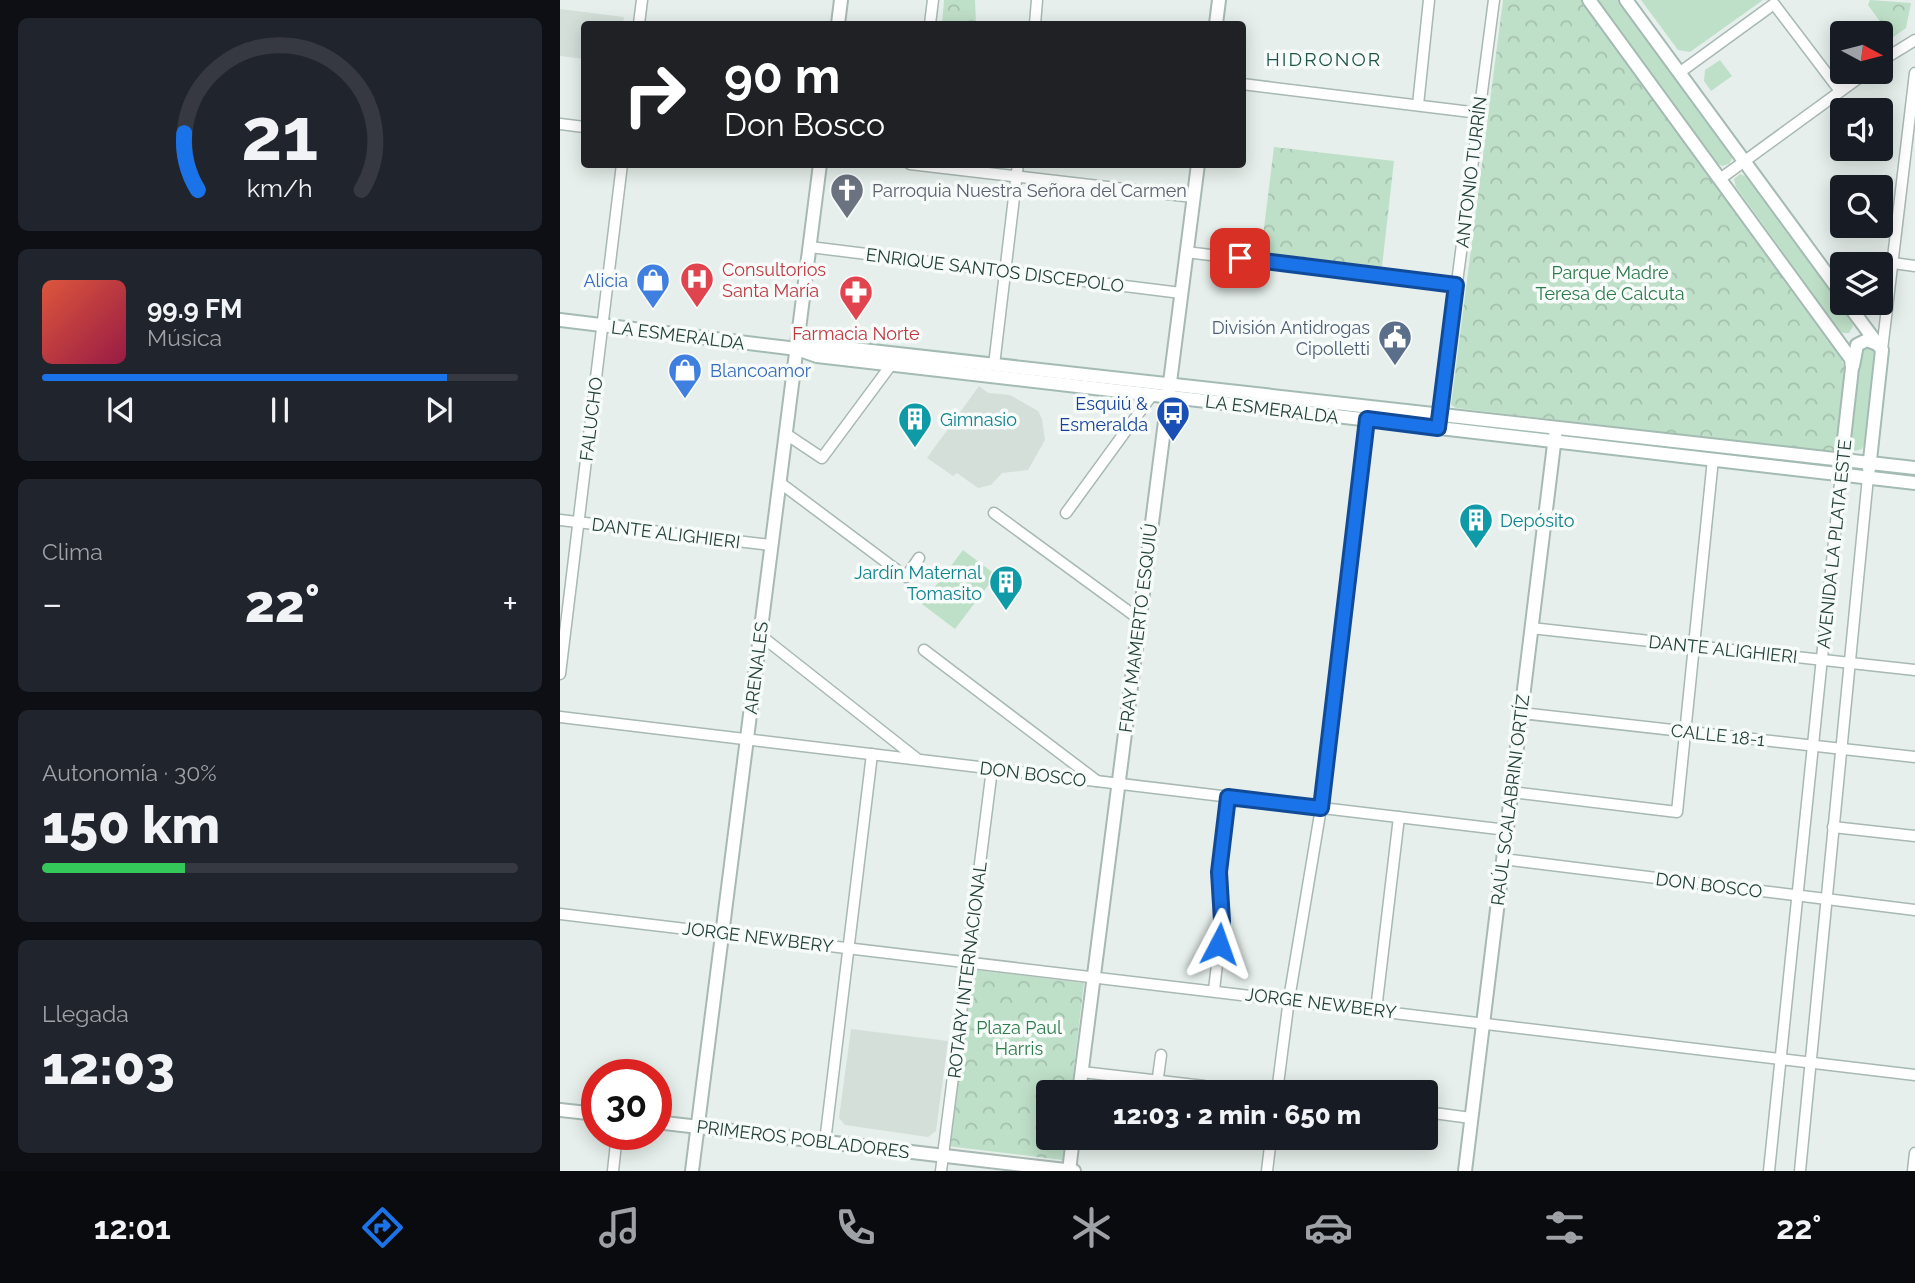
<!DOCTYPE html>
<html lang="es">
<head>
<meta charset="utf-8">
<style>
	body { margin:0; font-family:Raleway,sans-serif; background:#20242c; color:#f1f3f6; height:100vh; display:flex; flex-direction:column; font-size:26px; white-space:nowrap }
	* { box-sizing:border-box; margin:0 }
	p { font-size:23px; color:#9ea1a6 }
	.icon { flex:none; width:38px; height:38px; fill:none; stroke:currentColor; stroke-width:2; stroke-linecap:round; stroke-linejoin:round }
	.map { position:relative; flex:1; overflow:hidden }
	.side { display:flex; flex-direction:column; gap:18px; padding:18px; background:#0d0f14; width:560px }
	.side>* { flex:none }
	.banner { position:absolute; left:21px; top:21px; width:665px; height:147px; border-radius:7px; box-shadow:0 4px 18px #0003; background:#202124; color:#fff; overflow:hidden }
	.needle { width:46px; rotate:97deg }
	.tools { position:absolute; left:1270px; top:21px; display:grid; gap:14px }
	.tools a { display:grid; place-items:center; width:63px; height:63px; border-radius:7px; background:#171b24; box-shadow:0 4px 18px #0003; font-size:35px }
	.speed { position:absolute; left:21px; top:1059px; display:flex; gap:14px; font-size:35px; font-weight:700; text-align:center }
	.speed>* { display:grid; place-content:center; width:91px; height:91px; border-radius:50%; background:#171b24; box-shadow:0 4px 18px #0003; line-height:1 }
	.speed .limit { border:10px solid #d22; background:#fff; color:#111 }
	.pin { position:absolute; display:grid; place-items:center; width:60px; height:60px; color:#fff; margin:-30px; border-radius:14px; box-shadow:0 4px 10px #0006 }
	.me { position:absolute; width:77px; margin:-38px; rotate:4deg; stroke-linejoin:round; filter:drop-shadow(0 0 5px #0008) }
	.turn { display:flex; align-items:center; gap:24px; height:147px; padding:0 28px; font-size:32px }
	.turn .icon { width:91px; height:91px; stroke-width:2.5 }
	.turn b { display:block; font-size:49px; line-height:60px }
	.big { font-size:52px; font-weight:800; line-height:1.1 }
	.side .card { flex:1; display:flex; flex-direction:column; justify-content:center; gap:10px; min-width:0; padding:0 24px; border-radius:10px; background:#20242c }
	.side .dial { align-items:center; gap:0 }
	.dial svg { height:182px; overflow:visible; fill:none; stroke:#363941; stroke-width:7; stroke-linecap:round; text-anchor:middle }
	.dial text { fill:#f1f3f6; stroke:none }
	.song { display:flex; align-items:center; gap:21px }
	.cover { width:84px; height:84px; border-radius:10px; background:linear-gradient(135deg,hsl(10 70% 55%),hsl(340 70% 35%)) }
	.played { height:7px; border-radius:4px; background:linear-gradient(90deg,#1a73e8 85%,#363941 85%) }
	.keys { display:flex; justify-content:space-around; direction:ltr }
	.heat { display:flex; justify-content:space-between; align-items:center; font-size:38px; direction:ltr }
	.charge { height:10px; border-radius:5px; background:linear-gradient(90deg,#34c759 30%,#363941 0) }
	.trip { position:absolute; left:476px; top:1080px; width:402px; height:70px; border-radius:7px; background:#171b24; box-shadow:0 4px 18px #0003; font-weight:800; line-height:70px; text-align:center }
	.menu { display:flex; height:112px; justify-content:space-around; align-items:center; background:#090b0e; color:#9ea1a6 }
	.menu .icon { width:49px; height:49px }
	.menu .current { color:#1a73e8 }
	.menu b { font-size:32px; color:#f1f3f6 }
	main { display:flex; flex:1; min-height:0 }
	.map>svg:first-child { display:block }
	.built { fill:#d4dfda }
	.grass { fill:#bfe0c8 }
	.forest { fill:url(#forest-crowns) }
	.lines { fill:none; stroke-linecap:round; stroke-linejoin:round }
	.minor-casing { stroke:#a8b8b2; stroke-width:13 }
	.tertiary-casing { stroke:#a8b8b2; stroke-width:16 }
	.secondary-casing { stroke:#a4bbb3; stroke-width:16 }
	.minor { stroke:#fff; stroke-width:10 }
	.tertiary { stroke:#fff; stroke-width:12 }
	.secondary { stroke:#fff; stroke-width:12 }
	.route-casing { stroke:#114b97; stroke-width:18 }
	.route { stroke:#1a73e8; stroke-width:12 }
	.labels { text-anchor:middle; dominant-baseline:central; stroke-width:7; stroke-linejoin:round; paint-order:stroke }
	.street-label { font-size:18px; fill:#24423a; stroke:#f7fbf9 }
	.worship-label { font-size:18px; fill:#5b616d; stroke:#f7fbf9; text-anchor:start }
	.health-label { font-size:18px; fill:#be3a42; stroke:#f7fbf9; text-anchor:start }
	.park-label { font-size:18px; fill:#2d7a4b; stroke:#f7fbf9 }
	.shop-label { font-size:18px; fill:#366cbe; stroke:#f7fbf9; text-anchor:end }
	.service-label { font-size:18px; fill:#4e5e75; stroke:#f7fbf9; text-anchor:end }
	.transit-label { font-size:18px; fill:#164399; stroke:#f7fbf9; text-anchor:end }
	.culture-label { font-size:18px; fill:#0d838f; stroke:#f7fbf9; text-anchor:start }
	.neighbourhood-label { font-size:19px; letter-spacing:2px; fill:#1f5548; stroke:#f7fbf9 }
</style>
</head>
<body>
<main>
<section class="side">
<div class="card dial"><svg viewBox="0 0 100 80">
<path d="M14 69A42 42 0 1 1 86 69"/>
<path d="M14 69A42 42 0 0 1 8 44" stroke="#1a73e8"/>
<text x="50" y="56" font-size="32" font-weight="700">21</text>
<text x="50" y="72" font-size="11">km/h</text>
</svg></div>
<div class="card">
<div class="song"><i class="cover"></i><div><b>99.9 FM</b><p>Música</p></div></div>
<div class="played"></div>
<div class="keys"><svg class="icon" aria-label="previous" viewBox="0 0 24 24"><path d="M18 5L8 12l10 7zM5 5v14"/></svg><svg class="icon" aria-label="pause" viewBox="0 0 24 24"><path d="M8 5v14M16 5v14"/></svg><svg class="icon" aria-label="next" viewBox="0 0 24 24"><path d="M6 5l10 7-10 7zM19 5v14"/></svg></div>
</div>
<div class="card"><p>Clima</p>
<div class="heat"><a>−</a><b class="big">22°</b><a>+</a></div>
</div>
<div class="card"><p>Autonomía · 30%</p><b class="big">150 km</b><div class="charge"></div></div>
<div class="card"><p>Llegada</p><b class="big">12:03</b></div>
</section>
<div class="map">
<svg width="1355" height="1171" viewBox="0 0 1355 1171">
	<defs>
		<pattern id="forest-crowns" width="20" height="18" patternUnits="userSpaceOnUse" patternTransform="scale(1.75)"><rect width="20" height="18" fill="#bfe0c8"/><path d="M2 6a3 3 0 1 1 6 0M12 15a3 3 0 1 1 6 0" fill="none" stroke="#a4c1ad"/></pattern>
	</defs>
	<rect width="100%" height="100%" fill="#e6efeb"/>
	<g class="built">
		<path d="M0 9 64 17 63 24H24V59L0 56Z"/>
		<path d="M419 386 428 393 450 395 478 411 482 419 485 440 468 470 442 473 431 485 418 488 397 473 393 476 367 458Z"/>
		<path d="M291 1029 388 1041 376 1131 368 1137 285 1125 279 1118Z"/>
	</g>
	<g class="grass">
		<path d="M1038 0H1058L1170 153 1172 159 1169 164 1162 166 1157 163Z"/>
		<path d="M1081 0H1203L1130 52 1118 50Z"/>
		<path d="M1160 60 1172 76 1151 91 1144 81 1145 70Z"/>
		<path d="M1180 174 1189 178 1292 321 1293 326 1289 333H1283L1279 330 1176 187 1174 179Z"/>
		<path d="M1307 347 1313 350 1315 356 1304 444 1302 449 1295 451 1289 444 1299 352Z"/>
		<path d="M403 550 436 575 395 629 362 604Z"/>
	</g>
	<g class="forest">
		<path d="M384 0H415L416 24H382Z"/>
		<path d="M943 0H1021L1281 357 1285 371 1277 447 1273 452 896 408 891 405Z"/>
		<path d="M1310 0 1351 3 1346 28 1332 38 1308 5Z"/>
		<path d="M714 147 834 161 822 267 701 252Z"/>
		<path d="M408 969 524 983 511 1092H488V1138H506L503 1160 387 1146Z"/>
	</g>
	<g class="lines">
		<g class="minor-casing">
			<g id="minor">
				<path d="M79 24 82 0"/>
				<path d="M370 24 373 0"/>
				<path d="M475 24 477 0"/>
				<path d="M1321 61 1355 40"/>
				<path d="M1119 73 1214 4 1280 91"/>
				<path d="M682 84 919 113"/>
				<path d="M858 105 869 0"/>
				<path d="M0 124 24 127"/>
				<path d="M350 164 633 197"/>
				<path d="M1160 179 1307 72"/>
				<path d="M250 247 621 293"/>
				<path d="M626 252 896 285"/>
				<path d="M1333 263 1355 266"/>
				<path d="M1322 350 1355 73"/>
				<path d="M434 365 458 164"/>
				<path d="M879 420 934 0"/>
				<path d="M226 434 262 458 331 365"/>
				<path d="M219 482 346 577 359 558"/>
				<path d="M434 513 579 619"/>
				<path d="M506 513 592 395"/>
				<path d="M0 520 211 545"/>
				<path d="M971 628 1355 670"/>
				<path d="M200 635 356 758"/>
				<path d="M364 650 537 781"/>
				<path d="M0 674 62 164"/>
				<path d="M961 713 1355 757"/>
				<path d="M0 717 947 830"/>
				<path d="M951 792 1117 812 1153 459"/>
				<path d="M1273 827 1355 836"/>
				<path d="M943 859 1355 910"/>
				<path d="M0 914 1355 1075"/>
				<path d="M654 990 662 921 659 872 668 797"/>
				<path d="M816 1010 839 817"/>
				<path d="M522 1072 644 1086"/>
				<path d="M596 1092 601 1055"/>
				<path d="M717 1092 729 999 761 808 808 415"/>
				<path d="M839 1092V1088"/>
				<path d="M866 1112 911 1118"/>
				<path d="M265 1142 312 754"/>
				<path d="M53 1171 57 1134"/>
				<path d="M381 1171 432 769"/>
				<path d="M707 1171 711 1138"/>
				<path d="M1209 1171 1281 474"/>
				<path d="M1240 1171 1308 477"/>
				<path d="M1353 1171 1355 1153"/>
			</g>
		</g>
		<g class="tertiary-casing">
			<g id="tertiary">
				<path d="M278 24 281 0"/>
				<path d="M656 24 659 0"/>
				<path d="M519 1092 638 164"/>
				<path d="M0 1110 37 1114"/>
				<path d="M96 1122 514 1171"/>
				<path d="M132 1171 260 164"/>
				<path d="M509 1171 513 1138"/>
				<path d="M905 1171 996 428"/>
			</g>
		</g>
		<g class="secondary-casing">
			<g id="secondary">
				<path d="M1029 0 1291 359 1292 368 1281 466"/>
				<path d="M1066 0 1283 296"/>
				<path d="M1287 303 1322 350 1309 469"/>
				<path d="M0 320 237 349 257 356 1355 483"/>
				<path d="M237 349 258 345 1355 468"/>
				<path d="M1293 366 1297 345 1307 340 1317 344"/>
			</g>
		</g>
		<use href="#minor" class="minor"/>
		<use href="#tertiary" class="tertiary"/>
		<use href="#secondary" class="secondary"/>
	</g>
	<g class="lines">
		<g class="route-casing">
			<path id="route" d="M659 944 662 921 659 872 668 797 761 808 807 419 878 428 896 285 680 258"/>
		</g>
		<use href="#route" class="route"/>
	</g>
	<defs>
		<g id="church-pin" transform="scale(1.75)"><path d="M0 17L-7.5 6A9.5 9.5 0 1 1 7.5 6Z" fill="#6b7280" stroke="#f7fbf9"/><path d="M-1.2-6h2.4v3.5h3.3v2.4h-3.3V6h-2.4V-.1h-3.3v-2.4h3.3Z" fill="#fff"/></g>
		<g id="hospital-pin" transform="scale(1.75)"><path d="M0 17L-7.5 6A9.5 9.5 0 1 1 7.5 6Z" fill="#e0444e" stroke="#f7fbf9"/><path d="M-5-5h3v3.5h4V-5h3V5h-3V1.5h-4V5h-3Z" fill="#fff"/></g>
		<g id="shop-pin" transform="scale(1.75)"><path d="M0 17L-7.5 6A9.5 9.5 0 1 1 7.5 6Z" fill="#3f7fe0" stroke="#f7fbf9"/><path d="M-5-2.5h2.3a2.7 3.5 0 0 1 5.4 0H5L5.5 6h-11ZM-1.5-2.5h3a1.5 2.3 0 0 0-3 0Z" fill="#fff"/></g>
		<g id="pharmacy-pin" transform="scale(1.75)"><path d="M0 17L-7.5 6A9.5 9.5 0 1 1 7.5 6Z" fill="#e0444e" stroke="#f7fbf9"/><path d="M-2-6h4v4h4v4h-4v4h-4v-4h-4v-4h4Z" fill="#fff"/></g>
		<g id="civic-pin" transform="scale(1.75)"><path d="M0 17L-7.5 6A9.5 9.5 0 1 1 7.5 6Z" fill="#5c6f8a" stroke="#f7fbf9"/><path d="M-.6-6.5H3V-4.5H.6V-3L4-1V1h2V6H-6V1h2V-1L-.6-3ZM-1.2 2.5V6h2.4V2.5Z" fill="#fff"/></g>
		<g id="bus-pin" transform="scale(1.75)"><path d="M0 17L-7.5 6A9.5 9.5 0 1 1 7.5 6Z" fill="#1a4fb4" stroke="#f7fbf9"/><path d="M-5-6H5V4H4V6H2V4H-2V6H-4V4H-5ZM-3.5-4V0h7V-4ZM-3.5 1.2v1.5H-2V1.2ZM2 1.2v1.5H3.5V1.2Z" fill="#fff"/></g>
		<g id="building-pin" transform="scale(1.75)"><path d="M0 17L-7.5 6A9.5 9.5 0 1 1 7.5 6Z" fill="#0f9aa8" stroke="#f7fbf9"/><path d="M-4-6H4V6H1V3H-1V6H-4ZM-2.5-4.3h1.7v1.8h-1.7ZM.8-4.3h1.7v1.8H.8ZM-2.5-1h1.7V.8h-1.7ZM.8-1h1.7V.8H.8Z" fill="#fff"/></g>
	</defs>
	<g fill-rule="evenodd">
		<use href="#church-pin" x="287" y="190"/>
		<use href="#hospital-pin" x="137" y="279"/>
		<use href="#shop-pin" x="93" y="280"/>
		<use href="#pharmacy-pin" x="296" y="292"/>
		<use href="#civic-pin" x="835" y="337"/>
		<use href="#shop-pin" x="125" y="370"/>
		<use href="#bus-pin" x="613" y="413"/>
		<use href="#building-pin" x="355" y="419"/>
		<use href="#building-pin" x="916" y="520"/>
		<use href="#building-pin" x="446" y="582"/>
	</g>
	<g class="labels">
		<g class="street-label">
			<text transform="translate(911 172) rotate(-83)">ANTONIO TURRÍN</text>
			<text transform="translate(435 270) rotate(7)">ENRIQUE SANTOS DISCEPOLO</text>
			<text transform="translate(118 335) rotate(7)">LA ESMERALDA</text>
			<text transform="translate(712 409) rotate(7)">LA ESMERALDA</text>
			<text transform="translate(31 419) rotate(-83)">FALUCHO</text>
			<text transform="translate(106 533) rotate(7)">DANTE ALIGHIERI</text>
			<text transform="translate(1274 544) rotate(-84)">AVENIDA LA PLATA ESTE</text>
			<text transform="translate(578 628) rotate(-83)">FRAY MAMERTO ESQUIÚ</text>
			<text transform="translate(1163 649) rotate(6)">DANTE ALIGHIERI</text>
			<text transform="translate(196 668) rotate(-83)">ARENALES</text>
			<text transform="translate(1158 735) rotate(6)">CALLE 18-1</text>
			<text transform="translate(473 774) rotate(7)">DON BOSCO</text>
			<text transform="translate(950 800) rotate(-83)">RAÚL SCALABRINI ORTÍZ</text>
			<text transform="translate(1149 885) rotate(7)">DON BOSCO</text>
			<text transform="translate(198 937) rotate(7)">JORGE NEWBERY</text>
			<text transform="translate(407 970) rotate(-83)">ROTARY INTERNACIONAL</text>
			<text transform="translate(761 1003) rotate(7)">JORGE NEWBERY</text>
			<text transform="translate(243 1139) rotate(7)">PRIMEROS POBLADORES</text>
		</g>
		<g class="worship-label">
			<text x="312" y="190">Parroquia Nuestra Señora del Carmen</text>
		</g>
		<g class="health-label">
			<text x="162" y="269">Consultorios<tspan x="162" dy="21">Santa María</tspan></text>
			<text x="296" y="333" text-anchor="middle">Farmacia Norte</text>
		</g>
		<g class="park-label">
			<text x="1050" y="272">Parque Madre<tspan x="1050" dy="21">Teresa de Calcuta</tspan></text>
			<text x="459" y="1027">Plaza Paul<tspan x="459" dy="21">Harris</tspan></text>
		</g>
		<g class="shop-label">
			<text x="68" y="280">Alicia</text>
			<text x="150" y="370" text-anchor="start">Blancoamor</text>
		</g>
		<g class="service-label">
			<text x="810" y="327">División Antidrogas<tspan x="810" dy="21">Cipolletti</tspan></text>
		</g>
		<g class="transit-label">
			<text x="588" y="403">Esquiú &amp;<tspan x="588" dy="21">Esmeralda</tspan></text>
		</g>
		<g class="culture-label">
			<text x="380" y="419">Gimnasio</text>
			<text x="940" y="520">Depósito</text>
			<text x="422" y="572" text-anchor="end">Jardín Maternal<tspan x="422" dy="21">Tomasito</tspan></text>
		</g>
		<g class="neighbourhood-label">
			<text x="764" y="59">HIDRONOR</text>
		</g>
	</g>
</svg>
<div class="tools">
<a><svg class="needle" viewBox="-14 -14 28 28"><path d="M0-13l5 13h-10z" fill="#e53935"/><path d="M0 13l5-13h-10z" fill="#9ea1a6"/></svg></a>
<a><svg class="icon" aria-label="sound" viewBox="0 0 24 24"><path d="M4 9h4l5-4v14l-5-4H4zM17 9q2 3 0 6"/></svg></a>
<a><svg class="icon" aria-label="search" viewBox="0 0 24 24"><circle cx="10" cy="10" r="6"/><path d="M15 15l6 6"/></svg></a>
<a><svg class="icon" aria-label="layers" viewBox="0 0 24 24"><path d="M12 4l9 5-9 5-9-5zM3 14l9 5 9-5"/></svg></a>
</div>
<div class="speed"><div class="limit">30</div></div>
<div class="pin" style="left:680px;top:258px;background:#d93025"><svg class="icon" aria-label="arrive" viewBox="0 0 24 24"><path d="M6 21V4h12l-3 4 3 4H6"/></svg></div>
<svg class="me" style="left:659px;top:944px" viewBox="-20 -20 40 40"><path d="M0-17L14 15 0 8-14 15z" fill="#1a73e8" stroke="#fff" stroke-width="4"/></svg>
<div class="trip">12:03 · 2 min · 650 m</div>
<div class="banner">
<div class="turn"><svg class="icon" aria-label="right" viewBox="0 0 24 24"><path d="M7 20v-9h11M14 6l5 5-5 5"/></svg><div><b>90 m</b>Don Bosco</div></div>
</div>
</div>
</main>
<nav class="menu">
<b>12:01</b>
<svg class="icon current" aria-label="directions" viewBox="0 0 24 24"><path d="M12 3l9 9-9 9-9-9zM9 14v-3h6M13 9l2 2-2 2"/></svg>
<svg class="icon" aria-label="music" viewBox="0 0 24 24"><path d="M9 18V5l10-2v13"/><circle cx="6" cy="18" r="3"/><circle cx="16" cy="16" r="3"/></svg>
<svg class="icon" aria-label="phone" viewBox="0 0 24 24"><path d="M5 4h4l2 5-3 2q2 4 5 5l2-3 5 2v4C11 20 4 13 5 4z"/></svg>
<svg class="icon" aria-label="climate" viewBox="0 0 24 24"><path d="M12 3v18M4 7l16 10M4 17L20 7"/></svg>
<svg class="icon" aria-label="car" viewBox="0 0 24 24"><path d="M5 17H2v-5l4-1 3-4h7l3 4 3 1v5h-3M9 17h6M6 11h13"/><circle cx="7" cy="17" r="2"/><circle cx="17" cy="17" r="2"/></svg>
<svg class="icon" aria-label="filters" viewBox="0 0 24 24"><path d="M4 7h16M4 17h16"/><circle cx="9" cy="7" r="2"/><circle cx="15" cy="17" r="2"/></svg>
<b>22°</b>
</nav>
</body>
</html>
